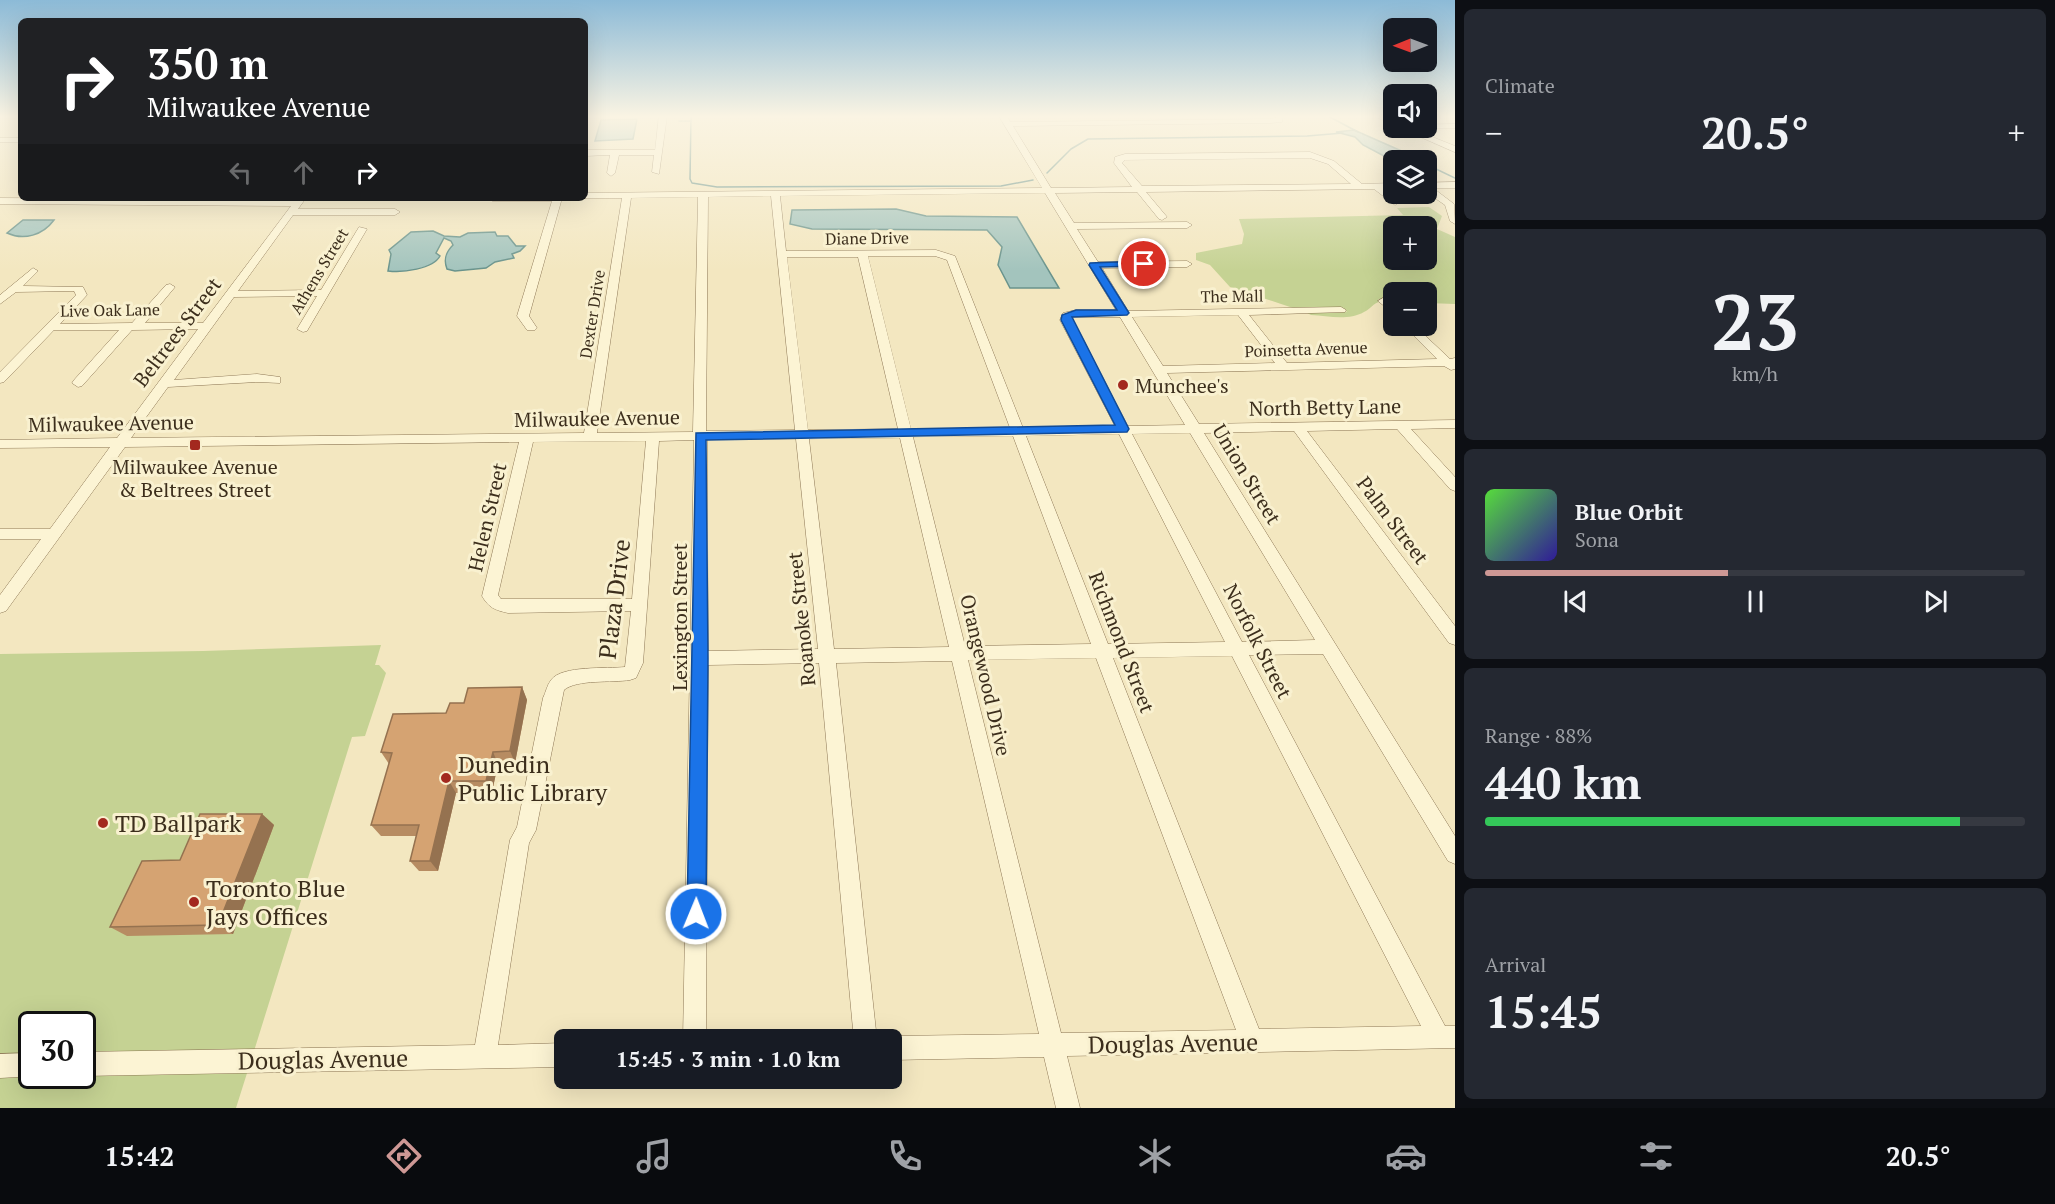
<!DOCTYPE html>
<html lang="en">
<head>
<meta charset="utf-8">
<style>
	body { margin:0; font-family:"PT Serif",serif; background:#242831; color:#f1f3f6; height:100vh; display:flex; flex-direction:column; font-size:22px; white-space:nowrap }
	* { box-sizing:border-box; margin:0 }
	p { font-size:20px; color:#9ea1a6 }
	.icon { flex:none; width:33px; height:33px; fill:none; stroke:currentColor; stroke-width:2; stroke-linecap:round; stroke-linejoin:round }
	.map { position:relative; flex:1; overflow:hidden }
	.sheet { display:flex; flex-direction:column; gap:9px; padding:9px; background:#0d0f14; width:600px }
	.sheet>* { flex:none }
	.top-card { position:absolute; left:18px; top:18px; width:570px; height:183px; border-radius:9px; box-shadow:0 6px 24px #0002; background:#202124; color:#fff; overflow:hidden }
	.needle { width:39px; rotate:269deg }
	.buttons { position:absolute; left:1383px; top:18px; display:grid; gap:12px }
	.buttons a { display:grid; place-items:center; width:54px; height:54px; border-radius:9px; background:#171b24; box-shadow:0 6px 24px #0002; font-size:30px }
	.speed { position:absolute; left:18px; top:1011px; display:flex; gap:12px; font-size:30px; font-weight:700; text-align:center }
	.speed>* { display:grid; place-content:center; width:78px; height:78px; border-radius:50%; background:#171b24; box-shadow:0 6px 24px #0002; line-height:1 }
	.speed .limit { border:3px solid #111; border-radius:9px; background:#fff; color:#111 }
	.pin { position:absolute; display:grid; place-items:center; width:51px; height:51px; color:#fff; margin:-26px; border:3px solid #fff; border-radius:50%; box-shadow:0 2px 6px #0007 }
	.me { position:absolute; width:66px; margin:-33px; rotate:1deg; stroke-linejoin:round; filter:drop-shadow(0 0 4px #0008) }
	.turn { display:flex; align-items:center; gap:21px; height:126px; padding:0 30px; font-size:27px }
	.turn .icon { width:78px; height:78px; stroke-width:2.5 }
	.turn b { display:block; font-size:42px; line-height:51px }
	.lanes { display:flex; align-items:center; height:57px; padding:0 30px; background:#0003; justify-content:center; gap:30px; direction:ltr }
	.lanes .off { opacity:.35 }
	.big { font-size:45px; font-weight:600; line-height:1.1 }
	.sheet .card { flex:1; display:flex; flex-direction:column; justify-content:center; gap:9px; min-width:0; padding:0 21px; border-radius:9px; background:#242831 }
	.sheet .dial { align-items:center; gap:0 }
	.dial b { font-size:78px; line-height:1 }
	.song { display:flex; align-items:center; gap:18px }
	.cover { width:72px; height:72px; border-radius:9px; background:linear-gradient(135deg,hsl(110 70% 55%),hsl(250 70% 35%)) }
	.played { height:6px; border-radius:3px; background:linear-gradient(90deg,#ce9895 45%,#363941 45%) }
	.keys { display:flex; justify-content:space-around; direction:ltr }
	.heat { display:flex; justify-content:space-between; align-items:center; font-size:33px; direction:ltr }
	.charge { height:9px; border-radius:4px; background:linear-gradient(90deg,#34c759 88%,#363941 0) }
	.trip { position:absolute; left:554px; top:1029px; width:348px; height:60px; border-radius:9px; background:#171b24; box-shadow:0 6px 24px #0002; font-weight:600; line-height:60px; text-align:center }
	.dock { display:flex; height:96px; justify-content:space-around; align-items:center; background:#090b0e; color:#9ea1a6 }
	.dock .icon { width:42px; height:42px }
	.dock .selected { color:#ce9895 }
	.dock b { font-size:27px; color:#f1f3f6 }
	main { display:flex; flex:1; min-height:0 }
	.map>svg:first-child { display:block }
	.green { fill:#c5d293; fill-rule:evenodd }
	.water { fill:#a3c4bd; stroke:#69938c; stroke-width:1.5 }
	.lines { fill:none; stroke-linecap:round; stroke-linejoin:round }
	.stream { stroke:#69938c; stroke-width:1.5 }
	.minor-casing { stroke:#8e7856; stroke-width:1 }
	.minor { fill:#fcf4d4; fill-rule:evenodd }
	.wall { fill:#b78c62 }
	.shaded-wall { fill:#957250 }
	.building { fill:#d5a372; stroke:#957250; stroke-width:1.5 }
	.route { fill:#1a73e8; stroke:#114b97; stroke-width:1.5 }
	.poi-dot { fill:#a3291f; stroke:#f9f1d0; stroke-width:2 }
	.labels { text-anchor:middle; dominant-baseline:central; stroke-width:6; stroke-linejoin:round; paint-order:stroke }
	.far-street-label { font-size:16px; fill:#3c2e1c; stroke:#f9f1d0 }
	.street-label { font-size:20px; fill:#3c2e1c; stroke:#f9f1d0 }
	.poi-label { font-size:20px; fill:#3c2e1c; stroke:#f9f1d0; text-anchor:start }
	.near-street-label { font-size:24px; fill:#3c2e1c; stroke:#f9f1d0 }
	.near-poi-label { font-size:24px; fill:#3c2e1c; stroke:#f9f1d0; text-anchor:start }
</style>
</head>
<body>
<main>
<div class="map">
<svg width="1455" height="1108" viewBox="0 0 1455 1108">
	<rect width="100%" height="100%" fill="#f3e7c0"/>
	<g class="green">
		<path d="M1429 207 1442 216 1437 229 1455 237V304L1427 303 1426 292H1394L1393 301 1378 299 1380 302C1373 303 1371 309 1364 312 1348 321 1328 316 1311 315L1307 313 1347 312 1343 308 1296 309 1230 287 1210 265 1196 260V253L1242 244 1244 234 1239 219 1403 215 1397 208ZM1394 226H1426V260H1394Z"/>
		<path d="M381 645 375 665H379L386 673 365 736 352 737 254 1051 83 1055 82 1024H32L31 1056 0 1057V654L203 651Z"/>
		<path d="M248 1070 236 1108H0V1075L82 1076Z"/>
	</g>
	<g class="water">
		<path d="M637 119 633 139 595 141 601 120Z"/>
		<path d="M1354 130 1422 160H1394L1393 163 1386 157 1363 145 1355 137 1336 132Z"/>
		<path d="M896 209 926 216 1017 217 1059 288H1010L998 265 1002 247 987 230 812 229 790 224 792 210Z"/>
		<path d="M23 220H54C43 235 24 241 7 233Z"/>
		<path d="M433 231 444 236 460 237 468 233 495 232 497 236H508L516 246H525L520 251 512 254 514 258 495 262 486 268 455 271 447 269C443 259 446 252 453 245L451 241 444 238 436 253 440 256C433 269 402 273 388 271L391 254 389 250 411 232Z"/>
	</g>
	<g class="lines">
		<g class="stream">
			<path d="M691 116 690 179 692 183 717 187 1001 186 1033 180"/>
			<path d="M1328 116 1358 132"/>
			<path d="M679 121H691"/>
			<path d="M1426 167 1434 168 1455 178"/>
			<path d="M1047 173 1071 149 1088 139 1307 136 1343 133"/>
		</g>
		<g class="minor-casing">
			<g id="minor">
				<path d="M659 116H667L659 174 652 172 654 155H619L615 173 611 176 607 173 610 155 585 156V150H655Z"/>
				<path d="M999 116H1007L1010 122 1270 119 1283 116 1282 122 1270 123 1013 126 1051 188 1132 187 1114 163 1115 157 1125 154 1310 152 1334 161 1362 184 1394 183V189H1385L1400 202 1395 205 1374 189 1146 192 1167 217 1162 220 1159 219 1137 192 1055 193 1074 223 1187 222 1192 225 1187 228 1077 229 1098 262 1187 261 1192 264 1187 267 1102 268 1128 311 1341 307 1346 310 1345 312 1249 315 1287 363 1437 359 1404 326H1415L1450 359 1455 358V369L1451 370 1444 366 1167 373 1199 424 1455 420V428L1411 429 1455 477V491L1450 489 1397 429 1307 431 1455 626V645L1449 643 1294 431 1204 433 1455 836V864L1448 861 1323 654 1249 655 1445 1026H1455V1048L1067 1056 1080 1108H1056L1044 1057 891 1060V1040H884L891 1036 1039 1034 952 661 836 663 877 1040H854L819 663 708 665 706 1040H683L694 446V440L659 441 643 663 636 678 630 680C612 683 577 679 564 690L536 830 529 843 498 1045 564 1043V1067L82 1076V1052L475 1045 510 840 517 827 543 698C546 692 547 685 551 680 562 665 607 669 625 667L631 611 508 613C495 610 489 608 482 596L519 442 125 447 6 611 0 613V595L41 539H0V529H50L110 447 0 448V440L117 438 198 329 132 330 82 386 78 387 72 383 74 380 119 330H54L4 382 0 383V372L76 295 74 291 16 292 0 304V295L33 268 38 271 23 286 83 287 87 295 60 324 132 323 166 285 170 284 175 287 145 323H203L291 206 0 204V198L295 200 296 198H306L298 209H395L400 212 395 215H293L238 291 321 290 359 227 367 229 307 331 303 332 297 329 317 296 234 297 174 380 257 374 280 377V383L257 382 168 387 131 438 584 433 622 198H582H585V193L1042 188ZM1310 158 1328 164 1351 184 1142 186 1122 163 1125 160ZM1045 193 1116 310H1076L1063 313 1060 320 1115 426 1023 428 955 256 936 250 786 251 780 196ZM771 196 795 430 706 431 708 197ZM698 197 693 432 597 433 631 198ZM868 256H935L947 260 1010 428 911 429ZM787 257H858L898 429 808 430ZM1238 315 1275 363 1163 366 1132 317ZM1072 317H1120L1185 425 1128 426ZM1190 433 1315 640 1242 642 1132 434ZM1119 434 1225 642 1108 644 1026 436ZM1013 436 1091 644 965 646 913 437ZM900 438 949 647 834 649 809 439ZM796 439 818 649 708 651 707 440ZM646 441 632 599H501L498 595 533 442ZM1232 656 1421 1026 1259 1029 1113 658ZM1096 658 1236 1030 1061 1033 968 660Z"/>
				<path d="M1374 116H1385L1394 120V125Z"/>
				<path d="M1455 124V128H1422H1426V125Z"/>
				<path d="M1400 128H1410L1455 146V152Z"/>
				<rect x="0" y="138" width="21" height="4"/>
				<path d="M1455 182V188H1433L1454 204 1455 224 1450 221 1445 205 1426 192V183Z"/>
				<path d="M488 198H562L529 316 537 328 535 330H527L517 316 552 201H493Z"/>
				<path d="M1383 298 1394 305V314L1378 301Z"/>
				<path d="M32 1053V1076H35L0 1078V1054Z"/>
			</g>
		</g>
		<use href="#minor" class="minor"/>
	</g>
	<g class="wall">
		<path d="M522 687 527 700 515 763 498 764 492 792 456 793 438 871H419L410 861 416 836H381L371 825 389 764 381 752 464 703Z"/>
		<path d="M262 814 274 825 233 934 127 936 110 927 180 860Z"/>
	</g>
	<g class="shaded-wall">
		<path d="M522 687 527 700 515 763 510 751Z"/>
		<path d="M493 752 498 764 492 792 486 781Z"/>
		<path d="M449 781 456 793 438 871 430 861Z"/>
		<path d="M262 814 274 825 233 934 218 925Z"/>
	</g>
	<g class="building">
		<path d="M522 687 510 751 493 752 486 781H449L430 861H410L419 825H371L392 753 381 752 393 714 446 713 450 703H464L468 688Z"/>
		<path d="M200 814H262L218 925 110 927 142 861 180 860Z"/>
	</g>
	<linearGradient id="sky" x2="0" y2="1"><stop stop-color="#8cbad7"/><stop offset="0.43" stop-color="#faf4e3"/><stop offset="1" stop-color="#faf4e3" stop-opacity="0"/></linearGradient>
	<rect width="1455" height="271" fill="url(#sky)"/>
	<path class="route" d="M1144 261 1147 262V266L1100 267 1129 313 1127 315 1072 317 1129 429 1127 432 706 440 708 658 706 914 703 921 696 924 689 921 687 914 696 433 1115 425 1061 320 1062 315 1076 310H1117L1089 265 1090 263Z"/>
	<g class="poi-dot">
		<circle cx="1123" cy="385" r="6"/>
		<rect x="189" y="439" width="12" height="12" rx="3"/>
		<circle cx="446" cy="778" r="6"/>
		<circle cx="103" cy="823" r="6"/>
		<circle cx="194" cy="902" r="6"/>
	</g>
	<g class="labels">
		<g class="far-street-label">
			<text transform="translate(867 238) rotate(-1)">Diane Drive</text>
			<text transform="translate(319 271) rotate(-59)">Athens Street</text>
			<text transform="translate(1232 296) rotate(-1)">The Mall</text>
			<text transform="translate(110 310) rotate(-1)">Live Oak Lane</text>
			<text transform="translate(592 314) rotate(-81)">Dexter Drive</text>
			<text transform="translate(1306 349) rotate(-2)">Poinsetta Avenue</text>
		</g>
		<g class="street-label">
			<text transform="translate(177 332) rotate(-53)">Beltrees Street</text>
			<text transform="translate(1325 407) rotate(-1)">North Betty Lane</text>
			<text transform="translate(597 418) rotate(-1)">Milwaukee Avenue</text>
			<text transform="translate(111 423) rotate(-1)">Milwaukee Avenue</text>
			<text transform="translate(1247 474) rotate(59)">Union Street</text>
			<text transform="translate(487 517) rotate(-77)">Helen Street</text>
			<text transform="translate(1393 520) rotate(53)">Palm Street</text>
			<text transform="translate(679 617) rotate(-90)">Lexington Street</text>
			<text transform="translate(801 619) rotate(-96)">Roanoke Street</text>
			<text transform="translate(1258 641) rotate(63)">Norfolk Street</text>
			<text transform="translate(1122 642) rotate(69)">Richmond Street</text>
			<text transform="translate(986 675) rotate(77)">Orangewood Drive</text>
		</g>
		<g class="poi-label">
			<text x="1135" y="385">Munchee's</text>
			<text x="195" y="466" text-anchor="middle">Milwaukee Avenue<tspan x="195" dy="23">&amp; Beltrees Street</tspan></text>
		</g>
		<g class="near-street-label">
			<text transform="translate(614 599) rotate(-83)">Plaza Drive</text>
			<text transform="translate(1173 1043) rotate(-1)">Douglas Avenue</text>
			<text transform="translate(323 1059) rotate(-1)">Douglas Avenue</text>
		</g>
		<g class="near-poi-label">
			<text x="458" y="764">Dunedin<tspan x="458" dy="28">Public Library</tspan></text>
			<text x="115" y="823">TD Ballpark</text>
			<text x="206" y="888">Toronto Blue<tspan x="206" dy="28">Jays Offices</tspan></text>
		</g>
	</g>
</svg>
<div class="buttons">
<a><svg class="needle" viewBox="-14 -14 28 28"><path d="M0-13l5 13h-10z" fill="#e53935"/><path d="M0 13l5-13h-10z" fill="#9ea1a6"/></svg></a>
<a><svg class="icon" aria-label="sound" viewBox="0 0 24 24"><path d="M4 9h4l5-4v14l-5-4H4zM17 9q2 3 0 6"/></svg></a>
<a><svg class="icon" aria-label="layers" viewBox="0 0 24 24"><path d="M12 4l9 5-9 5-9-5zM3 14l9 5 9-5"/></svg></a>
<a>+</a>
<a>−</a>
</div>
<div class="speed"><div class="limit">30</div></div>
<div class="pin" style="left:1144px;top:264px;background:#d93025"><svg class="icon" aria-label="arrive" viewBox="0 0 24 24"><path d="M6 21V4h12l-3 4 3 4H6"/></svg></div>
<svg class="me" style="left:696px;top:914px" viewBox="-20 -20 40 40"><circle r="17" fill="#1a73e8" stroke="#fff" stroke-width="3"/><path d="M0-11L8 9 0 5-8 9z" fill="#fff"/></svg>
<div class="trip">15:45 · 3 min · 1.0 km</div>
<div class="top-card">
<div class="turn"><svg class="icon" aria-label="right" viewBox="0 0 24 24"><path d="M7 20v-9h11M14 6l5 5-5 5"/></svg><div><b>350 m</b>Milwaukee Avenue</div></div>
<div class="lanes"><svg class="icon off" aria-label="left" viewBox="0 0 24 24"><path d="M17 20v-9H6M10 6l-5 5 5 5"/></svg><svg class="icon off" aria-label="ahead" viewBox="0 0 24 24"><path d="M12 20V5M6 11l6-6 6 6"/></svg><svg class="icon" aria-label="right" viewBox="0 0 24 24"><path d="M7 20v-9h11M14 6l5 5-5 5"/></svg></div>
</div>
</div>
<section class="sheet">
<div class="card"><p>Climate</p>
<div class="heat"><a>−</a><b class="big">20.5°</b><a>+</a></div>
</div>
<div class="card dial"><b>23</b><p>km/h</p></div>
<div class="card">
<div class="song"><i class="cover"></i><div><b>Blue Orbit</b><p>Sona</p></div></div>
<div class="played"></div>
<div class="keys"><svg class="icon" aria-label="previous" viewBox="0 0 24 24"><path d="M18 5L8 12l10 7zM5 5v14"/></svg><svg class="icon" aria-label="pause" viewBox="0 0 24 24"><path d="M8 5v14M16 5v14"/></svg><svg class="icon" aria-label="next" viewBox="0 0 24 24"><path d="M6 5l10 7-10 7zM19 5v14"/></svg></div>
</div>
<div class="card"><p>Range · 88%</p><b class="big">440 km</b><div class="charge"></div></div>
<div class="card"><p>Arrival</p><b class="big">15:45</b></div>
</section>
</main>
<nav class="dock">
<b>15:42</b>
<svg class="icon selected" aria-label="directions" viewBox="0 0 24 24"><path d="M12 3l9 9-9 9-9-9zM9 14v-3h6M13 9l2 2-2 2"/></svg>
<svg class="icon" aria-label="music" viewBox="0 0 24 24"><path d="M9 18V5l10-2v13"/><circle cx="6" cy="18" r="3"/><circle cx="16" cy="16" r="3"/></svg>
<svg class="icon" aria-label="phone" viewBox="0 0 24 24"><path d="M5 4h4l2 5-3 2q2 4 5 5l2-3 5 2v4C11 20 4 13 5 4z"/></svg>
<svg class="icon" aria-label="climate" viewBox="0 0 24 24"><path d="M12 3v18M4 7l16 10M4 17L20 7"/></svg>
<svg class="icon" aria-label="car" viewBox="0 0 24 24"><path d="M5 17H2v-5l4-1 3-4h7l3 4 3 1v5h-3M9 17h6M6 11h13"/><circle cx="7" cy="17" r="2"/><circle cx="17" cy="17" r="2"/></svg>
<svg class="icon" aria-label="filters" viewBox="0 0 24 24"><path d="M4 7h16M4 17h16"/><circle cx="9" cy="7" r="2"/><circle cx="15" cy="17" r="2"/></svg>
<b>20.5°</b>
</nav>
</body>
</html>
